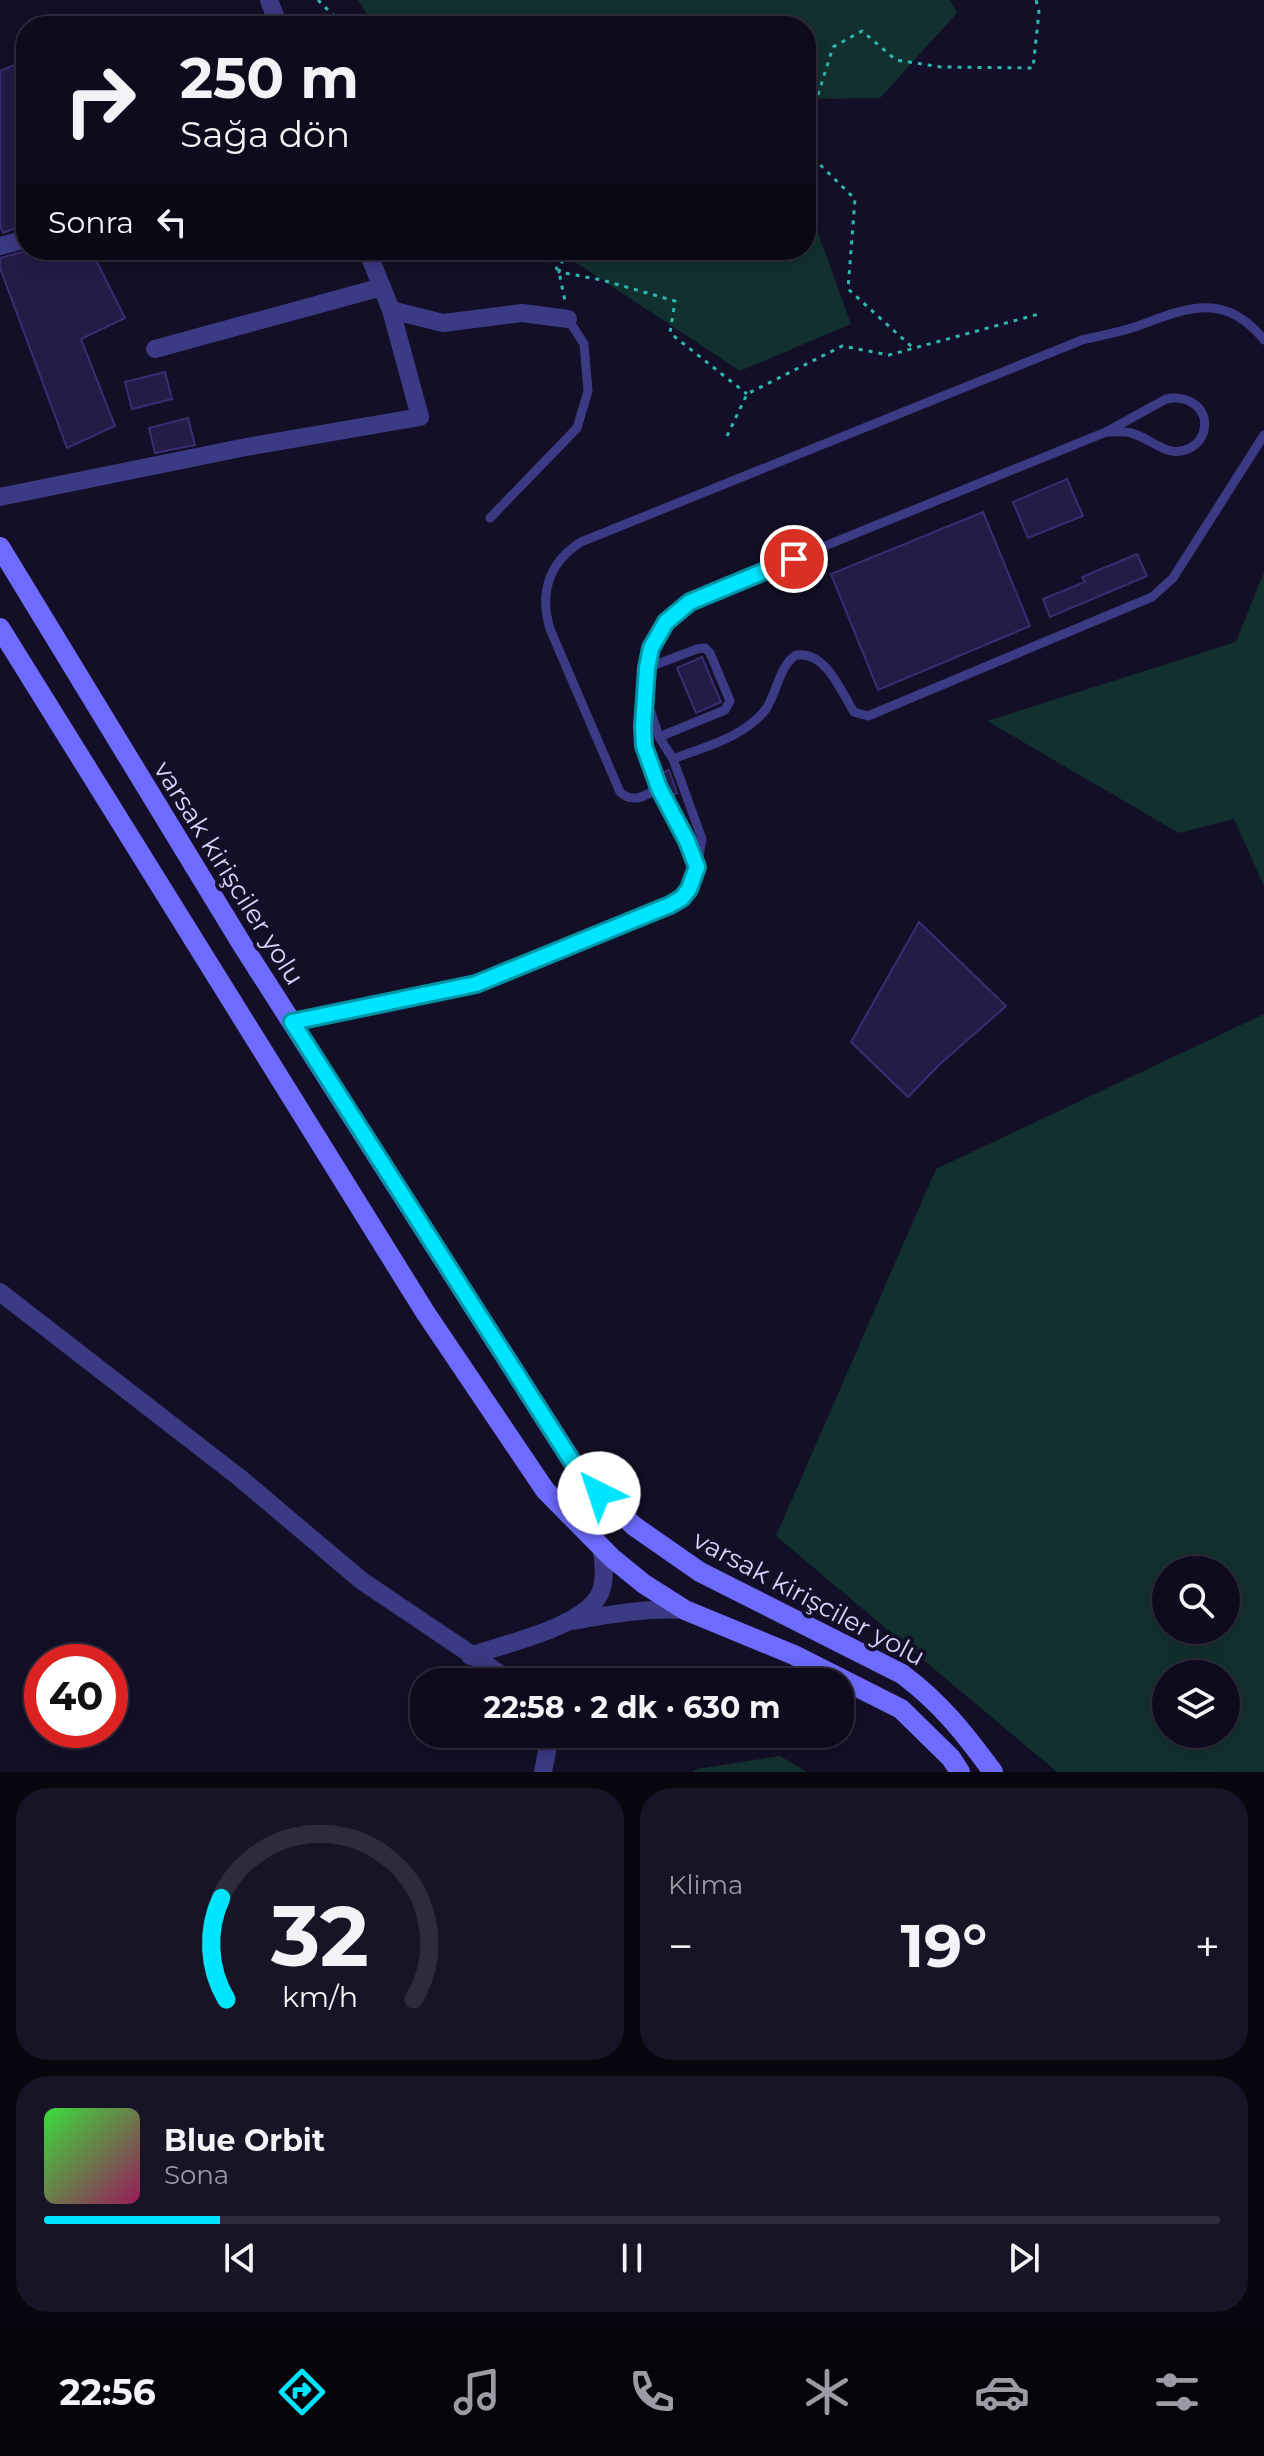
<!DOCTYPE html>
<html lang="tr">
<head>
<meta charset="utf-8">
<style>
	body { margin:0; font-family:Montserrat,sans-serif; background:#171425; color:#f1f3f6; height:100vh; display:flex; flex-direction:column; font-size:30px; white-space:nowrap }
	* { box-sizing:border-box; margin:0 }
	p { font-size:26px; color:#9b9ba3 }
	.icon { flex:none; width:44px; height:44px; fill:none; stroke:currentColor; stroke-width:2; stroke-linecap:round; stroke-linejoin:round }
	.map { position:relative; height:1772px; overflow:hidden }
	.sheet { display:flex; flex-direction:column; gap:16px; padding:16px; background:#08060f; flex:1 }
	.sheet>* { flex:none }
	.top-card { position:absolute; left:16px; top:16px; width:800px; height:244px; border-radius:32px; box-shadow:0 4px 20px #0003,0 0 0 2px #2e2b3b; background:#0e0b1c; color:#f1f3f6; overflow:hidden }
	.buttons { position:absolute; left:1152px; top:1556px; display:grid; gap:16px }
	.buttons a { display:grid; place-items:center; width:88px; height:88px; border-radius:50%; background:#0e0b1c; box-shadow:0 4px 20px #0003,0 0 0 2px #2e2b3b; font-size:40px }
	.speed { position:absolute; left:24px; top:1644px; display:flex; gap:16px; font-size:40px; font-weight:700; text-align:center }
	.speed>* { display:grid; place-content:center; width:104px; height:104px; border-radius:50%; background:#0e0b1c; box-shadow:0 4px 20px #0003,0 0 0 2px #2e2b3b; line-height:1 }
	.speed .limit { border:12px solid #d22; background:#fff; color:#111 }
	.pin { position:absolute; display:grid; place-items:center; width:68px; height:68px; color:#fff; margin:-34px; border:4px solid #fff; border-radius:50%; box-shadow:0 2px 8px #0007 }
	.me { position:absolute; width:88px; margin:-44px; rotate:319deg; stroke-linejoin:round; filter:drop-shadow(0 0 6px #0008) }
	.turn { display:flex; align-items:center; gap:28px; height:168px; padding:0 32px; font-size:36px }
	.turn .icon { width:104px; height:104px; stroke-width:2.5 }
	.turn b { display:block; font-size:56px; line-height:68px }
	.then { display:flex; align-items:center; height:76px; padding:0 32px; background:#0003; gap:16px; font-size:30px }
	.big { font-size:60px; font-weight:700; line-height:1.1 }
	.sheet .tile { flex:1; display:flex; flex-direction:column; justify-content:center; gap:12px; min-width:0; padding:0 28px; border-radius:32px; background:#171425 }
	.sheet .dial { align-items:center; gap:0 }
	.dial svg { height:208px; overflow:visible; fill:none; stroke:#2e2b3b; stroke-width:7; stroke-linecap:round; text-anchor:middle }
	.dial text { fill:#f1f3f6; stroke:none }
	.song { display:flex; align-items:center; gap:24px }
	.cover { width:96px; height:96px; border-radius:12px; background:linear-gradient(135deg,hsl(120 70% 55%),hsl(330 70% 35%)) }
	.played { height:8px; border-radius:4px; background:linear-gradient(90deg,#00e5ff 15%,#2e2b3b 15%) }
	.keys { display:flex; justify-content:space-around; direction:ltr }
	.heat { display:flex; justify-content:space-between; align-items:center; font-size:44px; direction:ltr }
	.sheet .tiles { flex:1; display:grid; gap:16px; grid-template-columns:1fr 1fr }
	.tile:last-child { grid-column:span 2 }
	.trip { position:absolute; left:410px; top:1668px; width:444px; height:80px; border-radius:32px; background:#0e0b1c; box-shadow:0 4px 20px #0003,0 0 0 2px #2e2b3b; font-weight:700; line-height:80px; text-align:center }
	.tabs { display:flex; height:128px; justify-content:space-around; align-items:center; background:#06040b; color:#9b9ba3 }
	.tabs .icon { width:56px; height:56px }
	.tabs .active { color:#00e5ff }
	.tabs b { font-size:36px; color:#f1f3f6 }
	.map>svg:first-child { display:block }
	.green { fill:#12302f; fill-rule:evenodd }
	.building { fill:#241b47; stroke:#3b2d73; stroke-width:2 }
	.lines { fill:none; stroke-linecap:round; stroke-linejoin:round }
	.path { stroke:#2fb8b0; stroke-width:3; stroke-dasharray:4 6; stroke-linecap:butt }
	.lane { stroke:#3d3a85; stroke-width:9 }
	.street { stroke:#3d3a85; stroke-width:18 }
	.secondary { stroke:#6f6bff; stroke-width:20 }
	.route-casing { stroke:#0095a6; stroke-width:20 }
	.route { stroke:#00e5ff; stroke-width:14 }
	.labels { text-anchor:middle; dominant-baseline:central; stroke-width:8; stroke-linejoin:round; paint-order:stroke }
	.street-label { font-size:26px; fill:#d9d4ff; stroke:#130f26 }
</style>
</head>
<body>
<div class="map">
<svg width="1264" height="1772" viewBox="0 0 1264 1772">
	<rect width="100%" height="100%" fill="#130f26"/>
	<g class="green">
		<path d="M358 0H950L957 13 880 98 806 99V26H374Z"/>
		<path d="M806 200 851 324 740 371 575 262 564 250H806Z"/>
		<path d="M1264 572V886L1234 819 1179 833 987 721 1236 642Z"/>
		<path d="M1264 1014V1772H1057L776 1536 936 1169ZM1226 1570V1630H1166V1570ZM1226 1674V1734H1166V1674Z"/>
		<path d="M780 1756 807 1772H692L697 1769Z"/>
	</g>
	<g class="building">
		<path d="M26 60V224L3 233 0 225V71Z"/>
		<path d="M30 250H91L125 318 81 339 115 426 67 448 0 268V258Z"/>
		<path d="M165 372 172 399 132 409 125 382Z"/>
		<path d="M188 418 195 445 155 453 149 428Z"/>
		<path d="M1067 479 1083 516 1028 538 1013 502Z"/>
		<path d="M983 512 1030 626 878 690 831 574Z"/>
		<path d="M1137 554 1147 576 1050 617 1043 599 1085 582 1082 577Z"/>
		<path d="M702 657 721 702 696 713 677 668Z"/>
		<path d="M669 770 677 793 670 796 660 774Z"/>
		<path d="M919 922 1006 1006 939 1065 908 1097 851 1042Z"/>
	</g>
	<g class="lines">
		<g class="path">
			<path d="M318 0 344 26"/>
			<path d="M806 133 833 47 862 31 896 60 941 67 1033 68 1039 12 1036 0"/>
			<path d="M806 151 855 199 848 289 912 347"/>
			<path d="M545 250 559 272 565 301"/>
			<path d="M566 250 559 272 602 280 675 301 670 333 747 394"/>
			<path d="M727 436 747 394 842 346 889 355 1039 314"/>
		</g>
		<g class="lane">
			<path d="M490 518 577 428 588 391 584 344 568 319"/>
			<path d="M647 668 697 649 705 648 710 653 730 701 725 710 659 737"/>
			<path d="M645 702C644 714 642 727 643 739 649 785 681 824 697 867"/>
			<path d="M673 759C704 747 745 737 766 709 777 693 779 666 796 655 826 651 840 690 854 712L868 716 1152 597 1173 578 1264 435"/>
			<path d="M659 788C645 796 633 804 620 792L550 629C539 593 549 562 581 542L1082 340C1100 336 1120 332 1138 326 1186 308 1225 291 1264 340"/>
			<path d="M292 1022 476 984 670 905 682 898 689 889 697 867 702 839 673 759 659 737 645 694 647 668 656 635 666 622 690 602 709 593 1106 432 1166 399C1188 394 1211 409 1203 434 1200 441 1196 445 1190 448 1167 460 1152 438 1131 433 1123 431 1114 432 1106 432"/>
		</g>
		<g class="street">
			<path d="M269 0 279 26"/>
			<path d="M0 246 26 239"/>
			<path d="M391 310 443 323 522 313 568 319"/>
			<path d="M155 349 382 287"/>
			<path d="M0 497 246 447 420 417 391 310 367 250"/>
			<path d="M0 1292 240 1478 362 1581 512 1682"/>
			<path d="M573 1621C611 1614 647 1608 685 1610"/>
			<path d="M470 1656C504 1644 579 1628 598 1597 607 1583 603 1563 602 1548"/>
			<path d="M543 1772 549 1741 548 1734"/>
		</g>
		<g class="secondary">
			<path d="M0 547 243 946 582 1477 634 1526 700 1572 902 1674C941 1703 965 1734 993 1772"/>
			<path d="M0 628 425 1312 545 1490 612 1558 644 1584 685 1610 794 1655 901 1709 951 1758 960 1772"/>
		</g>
	</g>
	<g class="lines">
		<g class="route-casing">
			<path id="route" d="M599 1493 582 1477 292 1022 476 984 670 905 682 898 689 889 697 867 687 841 659 788 644 746 643 727 647 668 651 648 666 622 690 602 794 559"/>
		</g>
		<use href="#route" class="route"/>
	</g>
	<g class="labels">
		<g class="street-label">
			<text transform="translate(229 873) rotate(58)">varsak kirişciler yolu</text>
			<text transform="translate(809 1598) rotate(28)">varsak kirişciler yolu</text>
		</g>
	</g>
</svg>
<div class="buttons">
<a><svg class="icon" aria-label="search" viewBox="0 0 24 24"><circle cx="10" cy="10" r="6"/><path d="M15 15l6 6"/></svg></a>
<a><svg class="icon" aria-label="layers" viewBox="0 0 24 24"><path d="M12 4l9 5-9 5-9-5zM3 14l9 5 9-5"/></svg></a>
</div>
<div class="speed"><div class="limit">40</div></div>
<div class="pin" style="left:794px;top:559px;background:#d93025"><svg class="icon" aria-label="arrive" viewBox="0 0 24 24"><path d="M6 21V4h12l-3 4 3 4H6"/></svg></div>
<svg class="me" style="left:599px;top:1493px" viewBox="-20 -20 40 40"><circle r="19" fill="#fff"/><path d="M0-13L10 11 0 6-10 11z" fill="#00e5ff"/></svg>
<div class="trip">22:58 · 2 dk · 630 m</div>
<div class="top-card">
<div class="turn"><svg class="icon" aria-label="right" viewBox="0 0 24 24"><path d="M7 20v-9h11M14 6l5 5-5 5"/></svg><div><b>250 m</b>Sağa dön</div></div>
<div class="then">Sonra<svg class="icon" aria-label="left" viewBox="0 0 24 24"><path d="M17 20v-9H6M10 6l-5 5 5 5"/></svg></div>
</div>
</div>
<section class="sheet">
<div class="tiles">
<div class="tile dial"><svg viewBox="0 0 100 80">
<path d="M14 69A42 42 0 1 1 86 69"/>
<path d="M14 69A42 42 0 0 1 12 30" stroke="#00e5ff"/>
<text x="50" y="56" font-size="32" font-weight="700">32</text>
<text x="50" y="72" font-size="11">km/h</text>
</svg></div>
<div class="tile"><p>Klima</p>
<div class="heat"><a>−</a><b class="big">19°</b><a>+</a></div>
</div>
<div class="tile">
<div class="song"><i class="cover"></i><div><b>Blue Orbit</b><p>Sona</p></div></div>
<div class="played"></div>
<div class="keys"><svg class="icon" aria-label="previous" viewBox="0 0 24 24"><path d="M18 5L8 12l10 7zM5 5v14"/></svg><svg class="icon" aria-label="pause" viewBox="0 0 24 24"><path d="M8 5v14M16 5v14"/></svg><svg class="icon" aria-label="next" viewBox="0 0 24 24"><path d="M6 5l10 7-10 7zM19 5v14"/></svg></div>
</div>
</div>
</section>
<nav class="tabs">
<b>22:56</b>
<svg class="icon active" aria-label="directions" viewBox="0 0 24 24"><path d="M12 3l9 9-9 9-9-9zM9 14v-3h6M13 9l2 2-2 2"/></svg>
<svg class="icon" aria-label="music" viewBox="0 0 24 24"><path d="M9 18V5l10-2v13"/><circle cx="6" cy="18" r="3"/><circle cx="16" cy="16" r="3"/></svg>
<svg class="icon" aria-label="phone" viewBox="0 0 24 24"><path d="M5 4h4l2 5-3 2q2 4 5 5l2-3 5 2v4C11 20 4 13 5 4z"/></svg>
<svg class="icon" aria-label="climate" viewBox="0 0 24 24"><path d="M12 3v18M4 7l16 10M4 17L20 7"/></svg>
<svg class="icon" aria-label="car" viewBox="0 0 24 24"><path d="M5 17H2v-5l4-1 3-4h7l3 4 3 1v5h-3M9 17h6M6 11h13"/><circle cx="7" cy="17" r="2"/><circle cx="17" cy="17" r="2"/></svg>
<svg class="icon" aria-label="filters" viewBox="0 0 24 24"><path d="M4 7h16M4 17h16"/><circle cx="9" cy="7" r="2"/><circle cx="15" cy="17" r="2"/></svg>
</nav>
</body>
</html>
